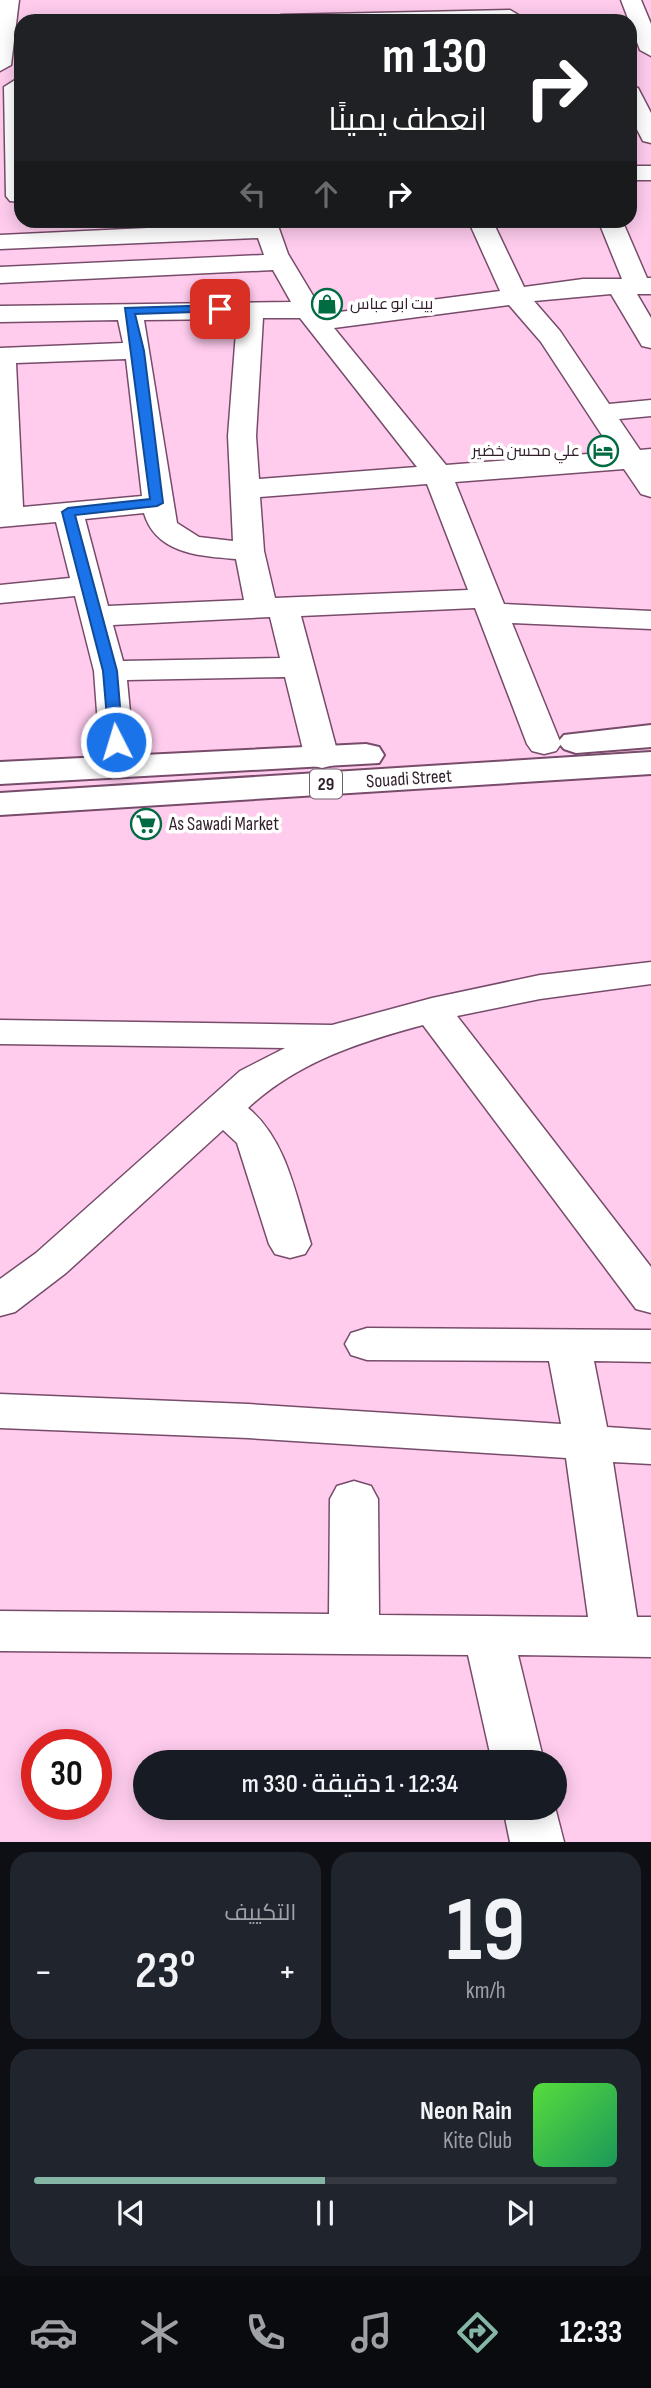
<!DOCTYPE html>
<html lang="ar">
<head>
<meta charset="utf-8">
<style>
	body { margin:0; font-family:"Sofia Sans Condensed",Cairo,sans-serif; background:#20242c; color:#f1f3f6; direction:rtl; height:100vh; display:flex; flex-direction:column; font-size:26px; white-space:nowrap }
	* { box-sizing:border-box; margin:0 }
	p { font-size:23px; color:#9ea1a6 }
	.icon { flex:none; width:38px; height:38px; fill:none; stroke:currentColor; stroke-width:2; stroke-linecap:round; stroke-linejoin:round }
	.map { position:relative; height:1842px; overflow:hidden; direction:ltr }
	.sheet { display:flex; flex-direction:column; gap:10px; padding:10px; background:#0d0f14; flex:1 }
	.sheet>* { flex:none }
	.guide { position:absolute; left:14px; top:14px; width:623px; height:214px; border-radius:21px; box-shadow:0 4px 18px #0003; direction:rtl; background:#202124; color:#fff; overflow:hidden }
	.speed { position:absolute; left:21px; top:1729px; display:flex; gap:14px; font-size:35px; font-weight:700; text-align:center }
	.speed>* { display:grid; place-content:center; width:91px; height:91px; border-radius:50%; background:#171b24; box-shadow:0 4px 18px #0003; line-height:1 }
	.speed .limit { border:10px solid #d22; background:#fff; color:#111 }
	.pin { position:absolute; display:grid; place-items:center; width:60px; height:60px; color:#fff; margin:-30px; border-radius:14px; box-shadow:0 4px 10px #0006 }
	.me { position:absolute; width:77px; margin:-38px; rotate:355deg; stroke-linejoin:round; filter:drop-shadow(0 0 5px #0008) }
	.turn { display:flex; align-items:center; gap:24px; height:147px; padding:0 35px; font-size:32px }
	.turn .icon { width:91px; height:91px; stroke-width:2.5 }
	.turn b { display:block; font-size:49px; line-height:60px }
	.lanes { display:flex; align-items:center; height:66px; padding:0 35px; background:#0003; justify-content:center; gap:35px; direction:ltr }
	.lanes .off { opacity:.35 }
	.big { font-size:52px; font-weight:600; line-height:1.1 }
	.sheet .widget { flex:1; display:flex; flex-direction:column; justify-content:center; gap:10px; min-width:0; padding:0 24px; border-radius:21px; background:#20242c }
	.sheet .dial { align-items:center; gap:0 }
	.dial b { font-size:91px; line-height:1 }
	.song { display:flex; align-items:center; gap:21px }
	.cover { width:84px; height:84px; border-radius:10px; background:linear-gradient(135deg,hsl(110 70% 55%),hsl(150 70% 35%)) }
	.played { height:7px; border-radius:4px; background:linear-gradient(90deg,#85b6a5 50%,#363941 50%) }
	.keys { display:flex; justify-content:space-around; direction:ltr }
	.heat { display:flex; justify-content:space-between; align-items:center; font-size:38px; direction:ltr }
	.sheet .tiles { flex:1; display:grid; gap:10px; grid-template-columns:1fr 1fr }
	.widget:last-child { grid-column:span 2 }
	.trip { position:absolute; left:133px; top:1750px; width:434px; height:70px; border-radius:35px; background:#171b24; box-shadow:0 4px 18px #0003; font-weight:600; line-height:70px; text-align:center; direction:rtl }
	.menu { display:flex; height:112px; justify-content:space-around; align-items:center; background:#090b0e; color:#9ea1a6 }
	.menu .icon { width:49px; height:49px }
	.menu .current { color:#85b6a5 }
	.menu b { font-size:32px; color:#f1f3f6 }
	.map>svg:first-child { display:block }
	.lines { fill:none; stroke-linecap:round; stroke-linejoin:round }
	.minor-casing { stroke:#774c6a; stroke-width:3 }
	.major-casing { stroke:#774c6a; stroke-width:4 }
	.minor { fill:#fff; fill-rule:evenodd }
	.major { fill:#fff; fill-rule:evenodd }
	.route { fill:#1a73e8; stroke:#114b97; stroke-width:2 }
	.labels { text-anchor:middle; dominant-baseline:central; stroke-width:7; stroke-linejoin:round; paint-order:stroke }
	.far-poi-label { font-size:16px; fill:#321f2c; stroke:#fff; text-anchor:start }
	.shield { fill:#fff; stroke:#70626b; stroke-width:2 }
	.shield-label { font-size:18px; font-weight:bold; fill:#321f2c }
	.street-label { font-size:19px; fill:#321f2c; stroke:#fff }
	.poi-label { font-size:19px; fill:#321f2c; stroke:#fff; text-anchor:start }
</style>
</head>
<body>
<div class="map">
<svg width="651" height="1842" viewBox="0 0 651 1842">
	<rect width="100%" height="100%" fill="#fce"/>
	<g class="lines">
		<g class="minor-casing">
			<g id="minor">
				<path d="M0 0H19L11 65 0 71Z"/>
				<path d="M621 0H641L651 24V56L640 50Z"/>
				<path d="M510 10 520 16 517 20 271 21 281 15Z"/>
				<path d="M15 80 21 82V202L10 201 6 196 4 87Z"/>
				<path d="M630 86 638 88 651 113V143L643 141 630 116Z"/>
				<rect x="630" y="166" width="21" height="14"/>
				<path d="M252 220H276L288 254 324 314 500 291 468 220H492L524 287 583 279H622L598 220H622L647 278H651V294H637L651 318V348L642 346 611 294 534 301 560 331 609 404 651 400V416L619 419 640 450 651 449V497L641 494 624 469 455 482 504 604 651 611V629L512 623 561 744 556 751 544 754 532 751 527 744 475 608 301 616 339 758 334 765 322 768 310 765 305 758 285 677 127 680 135 766 130 773 118 776 106 773 101 766 94 671 75 596 0 603V585L70 578 56 522 0 527V348L123 343 118 320 0 322V306L291 302 273 270 0 283V267L264 255 258 238 0 249V235L253 223ZM509 305 541 342 613 452 446 465 334 328ZM263 318H300L417 467 259 479 256 436ZM237 319 228 436 233 541 199 537 177 523 144 320ZM126 359 142 496 23 507 16 363ZM427 484 468 590 275 598 264 551 260 497ZM144 513C156 554 200 556 236 559L244 600 108 606 85 519ZM270 617 280 658 123 661 113 625Z"/>
				<path d="M651 962V984L540 999 457 1016 651 1267V1313L636 1309 423 1025C360 1042 297 1062 248 1108 287 1140 296 1197 311 1244L305 1254 290 1258 275 1254 269 1244 237 1143 223 1130 66 1273 15 1312 0 1316V1279L36 1253 240 1071 285 1048 0 1044V1020L332 1025 432 998 540 975Z"/>
				<path d="M367 1328 651 1330V1362L594 1361 607 1427 651 1430V1464L613 1462 637 1617H651V1657L518 1655 544 1762H492L468 1655 0 1651V1611L329 1614 330 1499 337 1486 354 1481 371 1486 378 1499 379 1615 588 1617 566 1458 248 1438 0 1428V1394L248 1404 561 1424 549 1361 367 1360 351 1355 345 1344 351 1333Z"/>
				<path d="M503 1808 555 1807 564 1842H510Z"/>
			</g>
		</g>
		<g class="major-casing">
			<g id="major">
				<path d="M651 725V747L576 753 564 749 558 742 564 735Z"/>
				<path d="M366 744 379 747 384 755 379 763 0 784V762Z"/>
				<path d="M651 752V774L0 815V793Z"/>
			</g>
		</g>
		<use href="#minor" class="minor"/>
		<use href="#major" class="major"/>
	</g>
	<path class="route" d="M220 305 224 306V311L135 314 144 351 163 503 157 506 75 515 117 671 123 742 116 746 109 742 103 671 62 512 68 508 150 499 125 308Z"/>
	<defs>
		<g id="shop-ring" transform="scale(1.575)"><circle r="9.5" fill="#fff" stroke="#016b41" stroke-width="1.5"/><path d="M-5-2.5h2.3a2.7 3.5 0 0 1 5.4 0H5L5.5 6h-11ZM-1.5-2.5h3a1.5 2.3 0 0 0-3 0Z" fill="#016b41"/></g>
		<g id="hotel-ring" transform="scale(1.575)"><circle r="9.5" fill="#fff" stroke="#016b41" stroke-width="1.5"/><path d="M-6-4.5h1.5V1H6V5H4.5V3h-9V5H-6ZM-4 0a1.8 1.8 0 1 1 3.6 0ZM.5 0V-2.5h3Q6-2.5 6 0Z" fill="#016b41"/></g>
		<g id="supermarket-ring" transform="scale(1.575)"><circle r="9.5" fill="#fff" stroke="#016b41" stroke-width="1.5"/><path d="M-6-5.5h2.5l.6 2H6L4.5 2H-2.5L-4.4-4H-6ZM-1.5 3.2a1.3 1.3 0 1 0 .1 0ZM3 3.2a1.3 1.3 0 1 0 .1 0Z" fill="#016b41"/></g>
	</defs>
	<g fill-rule="evenodd">
		<use href="#shop-ring" x="327" y="304"/>
		<use href="#hotel-ring" x="603" y="451"/>
		<use href="#supermarket-ring" x="146" y="824"/>
	</g>
	<g class="labels">
		<g class="far-poi-label">
			<text x="350" y="304">بيت ابو عباس</text>
			<text x="580" y="451" text-anchor="end">علي محسن خضير</text>
		</g>
		<rect class="shield" x="310" y="769.5" width="32" height="29" rx="5"/>
		<g class="shield-label">
			<text x="326" y="784">29</text>
		</g>
		<g class="street-label">
			<text transform="translate(409 779) rotate(-4)">Souadi Street</text>
		</g>
		<g class="poi-label">
			<text x="169" y="824">As Sawadi Market</text>
		</g>
	</g>
</svg>
<div class="speed"><div class="limit">30</div></div>
<div class="pin" style="left:220px;top:309px;background:#d93025"><svg class="icon" aria-label="arrive" viewBox="0 0 24 24"><path d="M6 21V4h12l-3 4 3 4H6"/></svg></div>
<svg class="me" style="left:116px;top:742px" viewBox="-20 -20 40 40"><circle r="17" fill="#1a73e8" stroke="#fff" stroke-width="3"/><path d="M0-11L8 9 0 5-8 9z" fill="#fff"/></svg>
<div class="trip">12:34 · 1 دقيقة · 330 m</div>
<div class="guide">
<div class="turn"><svg class="icon" aria-label="right" viewBox="0 0 24 24"><path d="M7 20v-9h11M14 6l5 5-5 5"/></svg><div><b>130 m</b>انعطف يمينًا</div></div>
<div class="lanes"><svg class="icon off" aria-label="left" viewBox="0 0 24 24"><path d="M17 20v-9H6M10 6l-5 5 5 5"/></svg><svg class="icon off" aria-label="ahead" viewBox="0 0 24 24"><path d="M12 20V5M6 11l6-6 6 6"/></svg><svg class="icon" aria-label="right" viewBox="0 0 24 24"><path d="M7 20v-9h11M14 6l5 5-5 5"/></svg></div>
</div>
</div>
<section class="sheet">
<div class="tiles">
<div class="widget dial"><b>19</b><p>km/h</p></div>
<div class="widget"><p>التكييف</p>
<div class="heat"><a>−</a><b class="big">23°</b><a>+</a></div>
</div>
<div class="widget">
<div class="song"><i class="cover"></i><div><b>Neon Rain</b><p>Kite Club</p></div></div>
<div class="played"></div>
<div class="keys"><svg class="icon" aria-label="previous" viewBox="0 0 24 24"><path d="M18 5L8 12l10 7zM5 5v14"/></svg><svg class="icon" aria-label="pause" viewBox="0 0 24 24"><path d="M8 5v14M16 5v14"/></svg><svg class="icon" aria-label="next" viewBox="0 0 24 24"><path d="M6 5l10 7-10 7zM19 5v14"/></svg></div>
</div>
</div>
</section>
<nav class="menu">
<b>12:33</b>
<svg class="icon current" aria-label="directions" viewBox="0 0 24 24"><path d="M12 3l9 9-9 9-9-9zM9 14v-3h6M13 9l2 2-2 2"/></svg>
<svg class="icon" aria-label="music" viewBox="0 0 24 24"><path d="M9 18V5l10-2v13"/><circle cx="6" cy="18" r="3"/><circle cx="16" cy="16" r="3"/></svg>
<svg class="icon" aria-label="phone" viewBox="0 0 24 24"><path d="M5 4h4l2 5-3 2q2 4 5 5l2-3 5 2v4C11 20 4 13 5 4z"/></svg>
<svg class="icon" aria-label="climate" viewBox="0 0 24 24"><path d="M12 3v18M4 7l16 10M4 17L20 7"/></svg>
<svg class="icon" aria-label="car" viewBox="0 0 24 24"><path d="M5 17H2v-5l4-1 3-4h7l3 4 3 1v5h-3M9 17h6M6 11h13"/><circle cx="7" cy="17" r="2"/><circle cx="17" cy="17" r="2"/></svg>
</nav>
</body>
</html>
